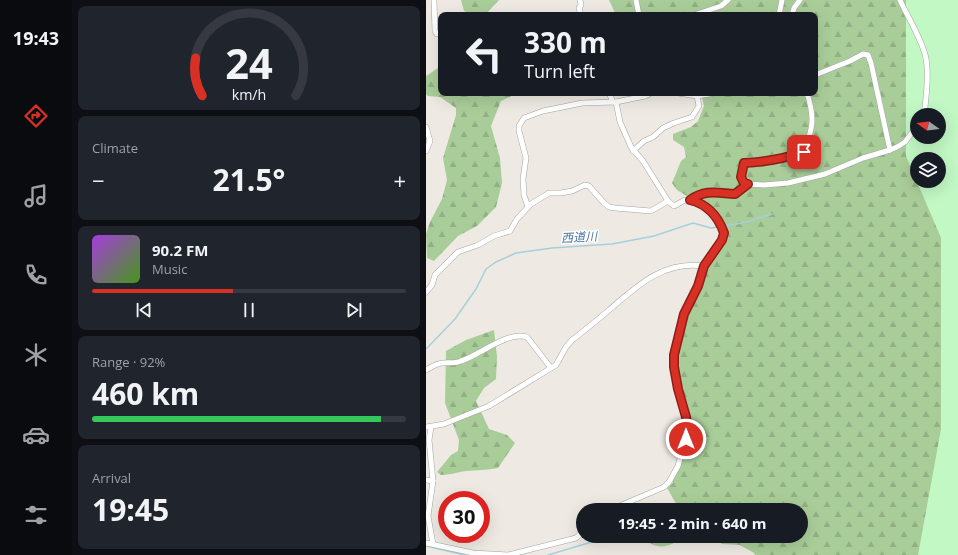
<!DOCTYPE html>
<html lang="en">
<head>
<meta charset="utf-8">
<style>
	body { margin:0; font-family:"Open Sans","Noto Sans JP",sans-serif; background:#20242c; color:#f1f3f6; height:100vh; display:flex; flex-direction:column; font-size:15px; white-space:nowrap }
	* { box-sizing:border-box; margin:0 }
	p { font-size:13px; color:#9ea1a6 }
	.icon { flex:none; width:22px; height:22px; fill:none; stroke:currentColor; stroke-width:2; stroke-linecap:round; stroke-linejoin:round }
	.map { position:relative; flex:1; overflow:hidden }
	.side { display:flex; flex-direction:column; gap:6px; padding:6px; background:#0d0f14; width:354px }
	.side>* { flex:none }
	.guide { position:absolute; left:12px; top:12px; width:380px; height:84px; border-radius:8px; box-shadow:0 4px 16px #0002; background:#171b24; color:#f1f3f6; overflow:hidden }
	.needle { width:26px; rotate:284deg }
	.buttons { position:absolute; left:484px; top:108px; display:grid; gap:8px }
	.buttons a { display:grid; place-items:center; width:36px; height:36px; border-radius:50%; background:#171b24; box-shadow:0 4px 16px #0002; font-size:20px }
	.speed { position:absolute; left:12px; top:491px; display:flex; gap:8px; font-size:20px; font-weight:700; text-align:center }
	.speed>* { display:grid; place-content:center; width:52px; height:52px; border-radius:50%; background:#171b24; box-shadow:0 4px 16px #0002; line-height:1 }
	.speed .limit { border:6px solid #d22; background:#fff; color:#111 }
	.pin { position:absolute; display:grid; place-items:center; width:34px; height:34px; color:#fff; margin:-17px; border-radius:8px; box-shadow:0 2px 6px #0006 }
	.me { position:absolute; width:44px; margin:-22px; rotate:0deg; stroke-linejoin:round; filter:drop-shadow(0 0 3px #0008) }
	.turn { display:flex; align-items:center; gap:14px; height:84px; padding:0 20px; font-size:18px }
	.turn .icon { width:52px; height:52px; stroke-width:2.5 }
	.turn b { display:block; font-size:28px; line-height:34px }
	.big { font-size:30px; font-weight:700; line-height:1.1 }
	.side .widget { flex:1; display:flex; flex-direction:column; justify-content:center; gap:6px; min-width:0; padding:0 14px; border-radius:8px; background:#20242c }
	.side .dial { align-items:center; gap:0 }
	.dial svg { height:104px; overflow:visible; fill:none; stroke:#363941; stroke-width:7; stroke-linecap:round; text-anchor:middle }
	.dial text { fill:#f1f3f6; stroke:none }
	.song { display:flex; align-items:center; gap:12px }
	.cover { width:48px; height:48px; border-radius:6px; background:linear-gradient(135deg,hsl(280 70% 55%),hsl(100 70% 35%)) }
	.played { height:4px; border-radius:2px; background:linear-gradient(90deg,#d93025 45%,#363941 45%) }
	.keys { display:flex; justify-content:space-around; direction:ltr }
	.heat { display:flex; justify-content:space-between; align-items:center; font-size:22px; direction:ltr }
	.charge { height:6px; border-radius:3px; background:linear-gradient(90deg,#34c759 92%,#363941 0) }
	.trip { position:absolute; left:150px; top:503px; width:232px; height:40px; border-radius:20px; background:#171b24; box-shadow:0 4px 16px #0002; font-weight:700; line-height:40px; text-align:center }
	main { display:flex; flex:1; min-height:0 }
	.tabs { display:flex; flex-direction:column; width:72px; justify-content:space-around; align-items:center; background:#090b0e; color:#9ea1a6 }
	.tabs .icon { width:28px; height:28px }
	.tabs .selected { color:#d93025 }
	.tabs b { font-size:18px; color:#f1f3f6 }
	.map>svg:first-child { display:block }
	.forest { fill:url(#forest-firs); fill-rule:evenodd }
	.park { fill:#c1f8c4; fill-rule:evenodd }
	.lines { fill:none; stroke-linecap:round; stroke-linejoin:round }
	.stream { stroke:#a5d0db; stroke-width:1.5 }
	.minor-casing { stroke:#a4a4a4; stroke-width:6 }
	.minor { stroke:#fff; stroke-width:5 }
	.route-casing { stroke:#8d1f18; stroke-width:10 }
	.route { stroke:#d93025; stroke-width:7 }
	.labels { text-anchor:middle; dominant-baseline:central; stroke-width:3; stroke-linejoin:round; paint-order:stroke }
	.water-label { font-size:12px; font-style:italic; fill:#4978a2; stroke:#fff }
</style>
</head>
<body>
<main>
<nav class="tabs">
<b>19:43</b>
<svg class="icon selected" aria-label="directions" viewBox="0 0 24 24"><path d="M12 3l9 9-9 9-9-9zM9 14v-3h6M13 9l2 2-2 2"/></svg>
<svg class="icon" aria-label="music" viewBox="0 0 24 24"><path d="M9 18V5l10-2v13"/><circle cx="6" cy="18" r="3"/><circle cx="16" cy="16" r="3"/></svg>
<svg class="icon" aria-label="phone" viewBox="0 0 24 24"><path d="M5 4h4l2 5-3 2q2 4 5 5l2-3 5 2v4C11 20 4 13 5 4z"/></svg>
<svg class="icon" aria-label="climate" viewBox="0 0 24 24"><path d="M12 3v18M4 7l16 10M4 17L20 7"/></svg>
<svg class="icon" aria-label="car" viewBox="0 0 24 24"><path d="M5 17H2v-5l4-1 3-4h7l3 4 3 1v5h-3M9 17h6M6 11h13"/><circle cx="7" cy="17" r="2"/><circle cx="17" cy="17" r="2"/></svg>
<svg class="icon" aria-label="filters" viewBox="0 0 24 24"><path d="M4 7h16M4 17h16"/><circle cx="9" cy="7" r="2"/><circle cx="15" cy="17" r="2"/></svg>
</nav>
<section class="side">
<div class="widget dial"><svg viewBox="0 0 100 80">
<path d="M14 69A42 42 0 1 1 86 69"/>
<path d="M14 69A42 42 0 0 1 9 40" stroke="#d93025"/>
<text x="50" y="56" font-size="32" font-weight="700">24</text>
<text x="50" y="72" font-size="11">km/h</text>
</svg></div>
<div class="widget"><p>Climate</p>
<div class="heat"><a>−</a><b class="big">21.5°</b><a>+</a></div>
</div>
<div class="widget">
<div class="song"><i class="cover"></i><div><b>90.2 FM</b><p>Music</p></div></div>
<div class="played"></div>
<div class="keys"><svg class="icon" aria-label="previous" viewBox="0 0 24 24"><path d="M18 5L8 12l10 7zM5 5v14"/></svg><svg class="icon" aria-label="pause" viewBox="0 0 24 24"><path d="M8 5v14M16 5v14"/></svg><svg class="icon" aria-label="next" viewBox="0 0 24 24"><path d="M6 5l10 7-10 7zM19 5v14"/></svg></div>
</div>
<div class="widget"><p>Range · 92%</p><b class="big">460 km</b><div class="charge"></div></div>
<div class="widget"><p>Arrival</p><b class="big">19:45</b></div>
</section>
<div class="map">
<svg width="532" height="555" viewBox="0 0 532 555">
	<defs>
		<pattern id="forest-firs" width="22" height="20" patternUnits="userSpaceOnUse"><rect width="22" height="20" fill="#a9cd99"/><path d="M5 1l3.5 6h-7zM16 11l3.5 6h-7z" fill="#91b083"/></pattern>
	</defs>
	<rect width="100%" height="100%" fill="#eeeae3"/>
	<g class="forest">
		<path d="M35 0H73L59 15H47L38 11Z"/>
		<path d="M183 0H532V555H329L328 553 314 545 296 544 287 537 280 536H375V510H250L252 507 241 488 247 483V479L256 461 263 435 261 412 252 383 250 361 260 316 283 263 297 244 298 234 294 220 285 209 264 198 251 190 246 183 255 161 260 157 258 147 247 140V134L265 127 272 121 278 106 275 93H389V15H190ZM491 115H513V137H491ZM491 159H513V181H491Z"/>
		<path d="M15 66V93H92L75 101 65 126 74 158 76 183 70 207 51 226 32 236 8 261 1 258 0 234 4 222 16 199 21 180 17 158 30 115V108L14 97 2 96 0 94V76Z"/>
		<path d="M68 330 71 357 70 379 58 388 50 401 63 429 81 435 89 443 72 468C61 470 51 470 40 471 32 472 24 475 15 475L11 472 25 455 32 451 33 440 19 403 20 351 40 340Z"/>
		<path d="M220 536H261C246 543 238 552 222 542Z"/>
	</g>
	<path class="park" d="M480 0H532V555H492L515 429V238L480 156ZM491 115H513V137H491ZM491 159H513V181H491Z"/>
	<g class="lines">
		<g class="stream">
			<path d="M296 226 317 223 346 214"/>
			<path d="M0 349 29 319 50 289 60 269 70 262 90 253 126 248 186 244 228 236 267 223 285 228 292 227"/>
			<path d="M0 546 39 555"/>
			<path d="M122 555 186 536"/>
		</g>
		<g class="minor-casing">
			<g id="minor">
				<path d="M8 0 9 31 11 34H15"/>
				<path d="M154 0 155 5 153 8 155 15"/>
				<path d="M210 0 213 15"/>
				<path d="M474 0C481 16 498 43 500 59 503 74 500 100 498 115"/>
				<path d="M268 15 295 6 302 0"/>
				<path d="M353 15 356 0"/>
				<path d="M366 15 368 8 374 0"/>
				<path d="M389 75 424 61 437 54 442 55 445 63 464 150"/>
				<path d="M183 93 187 102"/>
				<path d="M252 93 271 96 289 93"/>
				<path d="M0 127 4 141 0 151"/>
				<path d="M207 151 218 141 227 137 237 128 248 123 266 117 273 106 271 96"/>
				<path d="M322 184 318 183 315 177 318 163C340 163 357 159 378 152 387 128 389 118 381 93"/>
				<path d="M264 200C281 189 290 193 309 194L322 184 338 185 362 183 399 174 437 158 464 150 471 147 479 142 491 126"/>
				<path d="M102 207 98 195 97 179 100 158 93 131V126L98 118 117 111 156 103 190 102 219 96 225 93"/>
				<path d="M0 292 6 285 9 275 32 252 52 245 68 236 84 231 91 219 105 204 123 193H135L146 191 159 185 163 186 178 203 183 207 189 208 225 211 242 201"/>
				<path d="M0 370C5 367 11 363 17 363 23 362 29 364 35 361 54 355 81 331 101 337L125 368"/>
				<path d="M0 427 18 424 63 406 130 365 140 347 146 340C158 331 170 321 182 311 210 287 237 260 278 266"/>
				<path d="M5 427 3 440 7 481 2 516 7 544"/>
				<path d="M0 480 7 481"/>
				<path d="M184 510 238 487 243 482 252 466 261 433 260 417 252 389 248 367 249 355 254 327 258 314 272 286 278 266 296 240 298 233 286 212 276 203 264 200H259L248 206 242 201 217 161 205 147 194 122 190 102"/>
				<path d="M0 543 47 553 82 555 150 538 157 532"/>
			</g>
		</g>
		<use href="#minor" class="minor"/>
	</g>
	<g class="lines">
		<g class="route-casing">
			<path id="route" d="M260 439 262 432 260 417 252 389 248 367V355L258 314 272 286 278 266 296 240 298 233C292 216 281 204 264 200 280 189 291 193 309 194L322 184 318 183 315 177 318 163C340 162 357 159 378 152"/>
		</g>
		<use href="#route" class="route"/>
	</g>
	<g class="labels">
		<g class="water-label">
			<text transform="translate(153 237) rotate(-3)">西道川</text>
		</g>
	</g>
</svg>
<div class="buttons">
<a><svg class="needle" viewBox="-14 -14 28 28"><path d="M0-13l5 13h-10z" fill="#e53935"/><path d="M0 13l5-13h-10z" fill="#9ea1a6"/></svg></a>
<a><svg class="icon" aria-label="layers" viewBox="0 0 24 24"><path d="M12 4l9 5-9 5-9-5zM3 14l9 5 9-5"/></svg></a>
</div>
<div class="speed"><div class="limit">30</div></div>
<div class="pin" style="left:378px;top:152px;background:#d93025"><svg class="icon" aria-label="arrive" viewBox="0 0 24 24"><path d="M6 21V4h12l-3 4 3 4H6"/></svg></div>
<svg class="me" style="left:260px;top:439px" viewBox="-20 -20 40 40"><circle r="17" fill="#d93025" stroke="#fff" stroke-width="3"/><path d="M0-11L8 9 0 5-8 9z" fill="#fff"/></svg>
<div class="trip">19:45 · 2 min · 640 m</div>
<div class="guide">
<div class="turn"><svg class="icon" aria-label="left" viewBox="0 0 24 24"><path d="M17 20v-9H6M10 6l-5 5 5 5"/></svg><div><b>330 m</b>Turn left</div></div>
</div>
</div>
</main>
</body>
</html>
